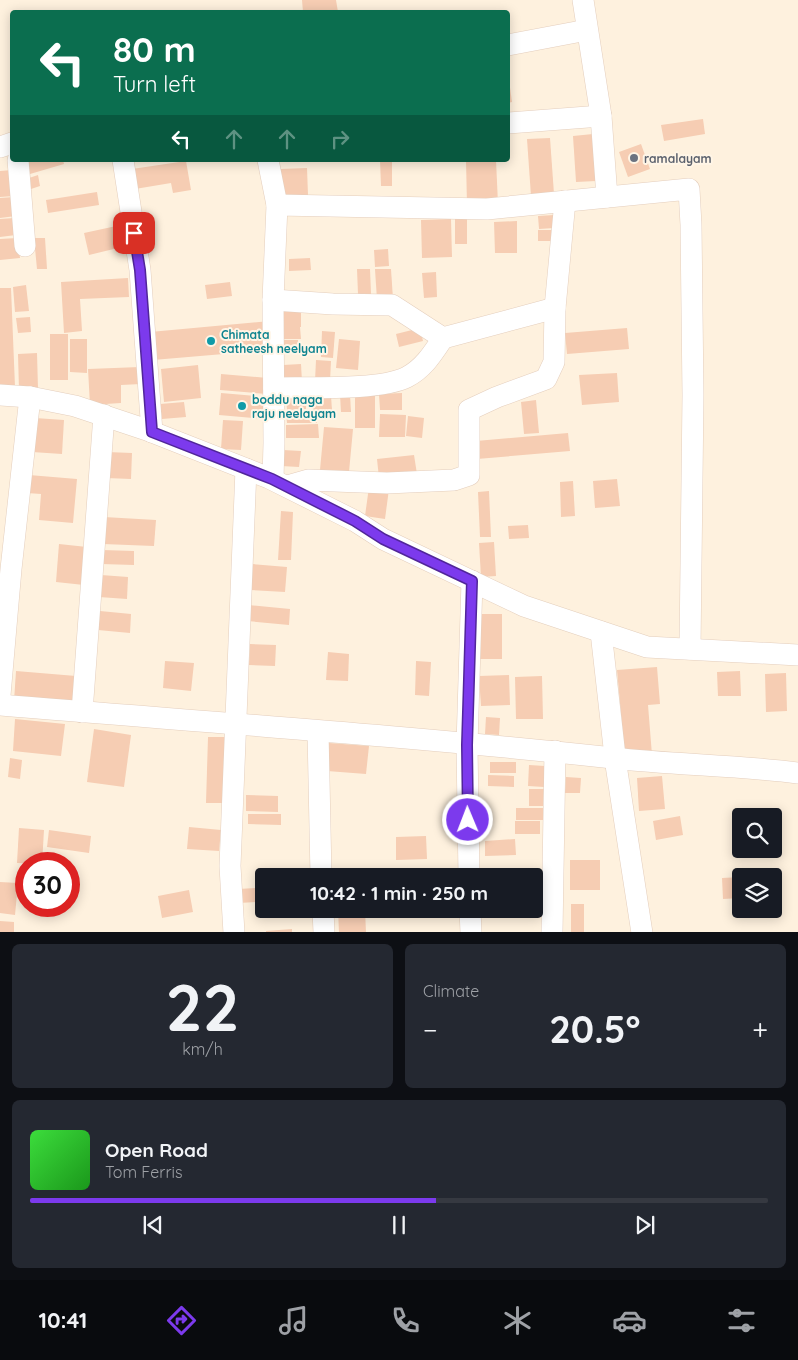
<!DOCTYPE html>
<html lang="en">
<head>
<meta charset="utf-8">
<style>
	body { margin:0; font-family:Quicksand,sans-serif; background:#242831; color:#f1f3f6; height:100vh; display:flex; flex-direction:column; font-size:19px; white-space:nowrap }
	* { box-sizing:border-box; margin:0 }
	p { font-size:16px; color:#9ea1a6 }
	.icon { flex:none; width:28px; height:28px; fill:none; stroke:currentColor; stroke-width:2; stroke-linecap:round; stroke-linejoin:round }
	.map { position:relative; height:932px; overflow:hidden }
	.drawer { display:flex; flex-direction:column; gap:12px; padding:12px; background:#0d0f14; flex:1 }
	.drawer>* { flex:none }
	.top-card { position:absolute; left:10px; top:10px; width:500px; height:152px; border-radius:5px; box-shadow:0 2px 12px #0003; background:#0b6e4f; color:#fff; overflow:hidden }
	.buttons { position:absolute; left:732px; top:808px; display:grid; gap:10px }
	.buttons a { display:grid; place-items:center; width:50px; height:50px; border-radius:5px; background:#171b24; box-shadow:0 2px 12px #0003; font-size:25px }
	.speed { position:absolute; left:15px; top:852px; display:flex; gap:10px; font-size:25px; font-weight:700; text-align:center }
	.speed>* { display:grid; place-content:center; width:65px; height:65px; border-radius:50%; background:#171b24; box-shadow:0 2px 12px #0003; line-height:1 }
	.speed .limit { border:8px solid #d22; background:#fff; color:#111 }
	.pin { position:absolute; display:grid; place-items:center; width:42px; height:42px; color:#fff; margin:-21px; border-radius:10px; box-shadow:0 2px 8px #0006 }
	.me { position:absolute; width:55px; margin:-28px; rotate:359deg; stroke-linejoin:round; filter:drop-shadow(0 0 4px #0008) }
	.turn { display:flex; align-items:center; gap:18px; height:105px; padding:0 20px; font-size:22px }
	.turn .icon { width:65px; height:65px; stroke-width:2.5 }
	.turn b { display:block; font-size:35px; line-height:42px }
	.lanes { display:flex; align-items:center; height:48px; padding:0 20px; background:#0003; justify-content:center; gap:25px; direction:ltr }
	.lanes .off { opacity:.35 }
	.big { font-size:38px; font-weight:800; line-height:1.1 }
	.drawer .tile { flex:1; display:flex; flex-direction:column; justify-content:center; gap:8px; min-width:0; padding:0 18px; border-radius:8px; background:#242831 }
	.drawer .dial { align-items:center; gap:0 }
	.dial b { font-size:65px; line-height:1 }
	.song { display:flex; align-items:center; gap:15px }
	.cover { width:60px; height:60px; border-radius:8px; background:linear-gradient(135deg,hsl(120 70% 55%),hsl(120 70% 35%)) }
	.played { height:5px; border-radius:2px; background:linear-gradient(90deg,#7c3aed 55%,#363941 55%) }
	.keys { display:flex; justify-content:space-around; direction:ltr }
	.heat { display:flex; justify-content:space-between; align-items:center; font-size:28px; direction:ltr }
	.drawer .tiles { flex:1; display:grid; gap:12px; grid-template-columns:1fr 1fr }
	.tile:last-child { grid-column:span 2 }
	.trip { position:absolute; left:255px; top:868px; width:288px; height:50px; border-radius:5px; background:#171b24; box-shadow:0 2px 12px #0003; font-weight:800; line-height:50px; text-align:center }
	.menu { display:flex; height:80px; justify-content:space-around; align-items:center; background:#090b0e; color:#9ea1a6 }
	.menu .icon { width:35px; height:35px }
	.menu .selected { color:#7c3aed }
	.menu b { font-size:22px; color:#f1f3f6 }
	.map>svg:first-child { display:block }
	.building { fill:#f6cdb3 }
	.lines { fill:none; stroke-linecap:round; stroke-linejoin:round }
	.minor-casing { stroke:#e4cebd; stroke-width:22 }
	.minor { stroke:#fff; stroke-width:21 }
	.route-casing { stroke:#51269a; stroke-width:12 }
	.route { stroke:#7c3aed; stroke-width:9 }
	.worship-dot { fill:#6b7280; stroke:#fff5e6; stroke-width:2 }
	.culture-dot { fill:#0f9aa8; stroke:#fff5e6; stroke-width:2 }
	.labels { text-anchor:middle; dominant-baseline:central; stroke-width:4; stroke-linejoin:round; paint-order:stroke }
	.worship-label { font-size:12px; font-weight:bold; fill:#5b616d; stroke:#fff5e6; text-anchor:start }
	.culture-label { font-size:12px; font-weight:bold; fill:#0d838f; stroke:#fff5e6; text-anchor:start }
</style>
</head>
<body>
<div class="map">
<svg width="798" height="933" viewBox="0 0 798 933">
	<rect width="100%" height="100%" fill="#fef1de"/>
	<g class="building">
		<path d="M302 0H336L338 12H303Z"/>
		<path d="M508 73 512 102 508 103Z"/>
		<path d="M703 119 705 134 664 141 661 125Z"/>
		<path d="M593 134 596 181 576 182 573 136Z"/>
		<path d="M550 138 554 194 531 196 527 139Z"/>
		<path d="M641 144 650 169 628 177 619 152Z"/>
		<path d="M27 160H63L64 164 30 174Z"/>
		<path d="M380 160H392V186H381Z"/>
		<path d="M466 160H496L498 204 467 205Z"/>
		<path d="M186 161 191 190 173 193 171 183 135 189 132 169Z"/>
		<path d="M307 168 308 195H280V169Z"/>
		<path d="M12 170 14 196 0 197V171Z"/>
		<path d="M38 175 40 186 31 189 29 178Z"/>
		<path d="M97 192 99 205 48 213 46 200Z"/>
		<path d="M14 197 16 216 0 218V198Z"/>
		<rect x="455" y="215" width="12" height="29"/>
		<path d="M554 215V228L539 229 538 216Z"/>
		<path d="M14 218 16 235 0 237V219Z"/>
		<path d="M451 219 452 257 422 258 421 220Z"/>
		<path d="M517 221V253H495L494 222Z"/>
		<path d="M121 225 126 246 89 255 84 233Z"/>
		<rect x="538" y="230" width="15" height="11"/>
		<path d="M17 238 20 258 0 260V239Z"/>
		<path d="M34 238H45L47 269H37Z"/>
		<path d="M388 249 389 266 375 267 374 250Z"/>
		<path d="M310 258 311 270 289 271V259Z"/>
		<path d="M357 269H370L371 294H358Z"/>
		<path d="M375 269H391L393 299 377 300Z"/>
		<path d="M436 272 437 297 424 298 422 273Z"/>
		<path d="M128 278 129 297 80 299 82 331 64 333 61 282Z"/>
		<path d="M230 282 232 296 207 299 205 285Z"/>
		<path d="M26 285 29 311 15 312 13 287Z"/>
		<path d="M0 288H11L15 387 0 385Z"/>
		<path d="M301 310V327H285H300L301 339H283L281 311Z"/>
		<path d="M30 317 31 332 18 333 16 318Z"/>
		<path d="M270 321 272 350 153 360 150 332Z"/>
		<path d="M420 328 423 341 399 347 396 334Z"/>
		<path d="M627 328 629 349 567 354 565 333Z"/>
		<path d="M322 331 335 332 333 358 321 357Z"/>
		<rect x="50" y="334" width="18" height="46"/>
		<path d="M70 339H87V373L70 372Z"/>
		<path d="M339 339 360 341 358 370 336 368Z"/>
		<rect x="284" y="340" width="14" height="11"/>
		<path d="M37 353 38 389 19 390 18 354Z"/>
		<path d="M316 360 331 361 330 381H315Z"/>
		<path d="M301 364 302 382 284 383 283 365Z"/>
		<path d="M198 365 201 398 164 402 161 369Z"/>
		<path d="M140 367 141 384 121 385V403L90 405 88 369Z"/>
		<path d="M617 373 619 402 582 405 579 375Z"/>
		<path d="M221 374 268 378 267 394 220 390Z"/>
		<path d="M221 393 266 397 264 419 219 415Z"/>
		<path d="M402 393V410H380L379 394Z"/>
		<path d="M340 395H350L351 412H341Z"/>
		<rect x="355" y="395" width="20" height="33"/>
		<path d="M286 396H306V409L287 410Z"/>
		<path d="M331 396 332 410 313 411 312 397Z"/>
		<path d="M536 400 539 433 524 434 521 402Z"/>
		<path d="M184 402 186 417 162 419 160 404Z"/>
		<path d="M286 412H317V423H287Z"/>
		<path d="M380 414 406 415 405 437H379Z"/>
		<path d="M408 416 424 418 422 438 406 436Z"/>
		<path d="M35 418 64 420 62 454 32 452Z"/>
		<path d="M223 420 243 421 241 450 221 449Z"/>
		<path d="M318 424 319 438H286V425Z"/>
		<path d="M324 427 353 429 349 472 320 470Z"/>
		<path d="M568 433 570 451 477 459 476 441Z"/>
		<path d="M283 450 301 451 299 467 281 466Z"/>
		<path d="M107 452 132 453 131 479 106 478Z"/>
		<path d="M414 455 417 474 379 478 377 459Z"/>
		<path d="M29 475 77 479 73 523 39 520 41 494 27 493Z"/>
		<path d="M617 479 620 506 595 508 593 481Z"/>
		<path d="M573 481 575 516 561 517 560 482Z"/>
		<path d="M369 487 389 489 385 519 365 516Z"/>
		<path d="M489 491 491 537H480L478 492Z"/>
		<path d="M281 511 293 512 291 560H278Z"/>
		<path d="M104 517 156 520 154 546 103 544Z"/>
		<path d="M528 525 529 538 509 539 508 526Z"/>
		<path d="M494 542 496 576 481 577 479 543Z"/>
		<path d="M59 544 87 547 84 585 56 582Z"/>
		<path d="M102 550 134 551V565L101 564Z"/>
		<path d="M252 564 287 567 285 592 250 590Z"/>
		<path d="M101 575 128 577 127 599 99 597Z"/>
		<path d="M248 605 290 609 289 625 247 621Z"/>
		<path d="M100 611 131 614 130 633 98 630Z"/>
		<path d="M479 614H502V659H480Z"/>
		<path d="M250 644 276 645 275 666 249 665Z"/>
		<path d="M328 652 349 654 348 681 326 680Z"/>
		<path d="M165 661 194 663 191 691 163 688Z"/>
		<path d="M416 661 431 662 429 696 415 695Z"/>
		<path d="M657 667 660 704 648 705 652 755 625 758 617 670Z"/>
		<path d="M16 671 76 676 74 705 14 701Z"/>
		<path d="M740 671 741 696H718L717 672Z"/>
		<path d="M786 673 787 711 766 712 765 674Z"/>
		<path d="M509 675 510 705 481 706 479 676Z"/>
		<path d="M542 676 543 719H516L515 677Z"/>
		<path d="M486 717 500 718 499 735 485 734Z"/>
		<path d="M15 719 65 724 61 756 13 751Z"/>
		<path d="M94 729 131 735 124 787 87 782Z"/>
		<path d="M208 737H225L223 803H206Z"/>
		<path d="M329 743 369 746 366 774 327 771Z"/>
		<path d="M10 758 22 760 20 779 8 777Z"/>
		<rect x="490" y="762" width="26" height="11"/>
		<path d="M529 765 545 766 544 787 528 786Z"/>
		<path d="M488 775 514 776V787L488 786Z"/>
		<path d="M662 776 665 809 639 811 637 778Z"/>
		<path d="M566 777 581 778 580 793H565Z"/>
		<path d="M529 789H544L543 806H529Z"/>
		<path d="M246 795 278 796V812L246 811Z"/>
		<rect x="516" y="808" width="27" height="12"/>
		<path d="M248 814H281V825L248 824Z"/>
		<path d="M680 816 683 835 656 840 653 821Z"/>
		<rect x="515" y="821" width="25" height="13"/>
		<path d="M189 827 221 830 219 851 187 849Z"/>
		<path d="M19 828 44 830 42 864 17 863Z"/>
		<path d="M49 830 91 836 89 853 47 847Z"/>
		<path d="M426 836 427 859 396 860V837Z"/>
		<path d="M515 839 516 855 485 856V841Z"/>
		<rect x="570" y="860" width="30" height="30"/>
		<path d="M526 869V876H483V870Z"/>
		<path d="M369 874V876H354V875Z"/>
		<rect x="372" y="874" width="16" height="2"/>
		<path d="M741 877V898L723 899 722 878Z"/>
		<path d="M0 882 18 883 15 915 0 913Z"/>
		<path d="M256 888 257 902 239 903 238 889Z"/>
		<path d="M189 890 193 912 162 918 158 896Z"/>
		<path d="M259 890H264V909L274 910 263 912Z"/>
		<rect x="571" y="904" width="13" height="29"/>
		<path d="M338 909H365L366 933H339Z"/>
		<path d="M0 921 14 922V933H0Z"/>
		<path d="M292 929V933H266V931Z"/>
	</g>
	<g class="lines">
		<g class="minor-casing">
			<g id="minor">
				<path d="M583 0 601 116 607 197"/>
				<path d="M508 45 587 30"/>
				<path d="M508 123 601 116"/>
				<path d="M0 147 12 143"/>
				<path d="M18 160 25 246"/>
				<path d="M123 160 140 270 152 432"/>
				<path d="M268 160 277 205"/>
				<path d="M273 300 333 304 392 305 443 338 555 308"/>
				<path d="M274 388C306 387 380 391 407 377 424 368 433 353 443 338"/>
				<path d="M0 395 30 397 75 406 147 430 269 478 355 521 383 539 524 606 647 647 798 655"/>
				<path d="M273 479 274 443 273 300 277 205 487 209 689 189 691 225 693 395 690 649"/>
				<path d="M287 486 308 480 387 483 454 480 469 475V410L497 397 546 379 554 362 555 308 565 201"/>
				<path d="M601 632 616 765 642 933"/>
				<path d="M0 695 11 569 30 397"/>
				<path d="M0 705C205 722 409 736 613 758 675 765 737 765 798 773"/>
				<path d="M82 712 104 415"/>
				<path d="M318 731 321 876"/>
				<path d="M469 876 467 745 472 581"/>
				<path d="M323 909 324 933"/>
				<path d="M470 909 471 933"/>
				<path d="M234 933 230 866 246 469"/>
				<path d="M552 933 555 751"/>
			</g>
		</g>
		<use href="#minor" class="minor"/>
	</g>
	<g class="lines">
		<g class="route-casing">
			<path id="route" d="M134 233 140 270 152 432 272 479 355 521 383 539 472 581 467 745 468 820"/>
		</g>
		<use href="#route" class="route"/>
	</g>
	<circle class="worship-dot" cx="634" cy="158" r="5"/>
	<g class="culture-dot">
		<circle cx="211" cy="341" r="5"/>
		<circle cx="242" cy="406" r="5"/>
	</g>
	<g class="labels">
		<g class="worship-label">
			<text x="644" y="158">ramalayam</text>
		</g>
		<g class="culture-label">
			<text x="221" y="334">Chimata<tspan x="221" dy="14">satheesh neelyam</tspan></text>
			<text x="252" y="399">boddu naga<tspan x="252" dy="14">raju neelayam</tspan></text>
		</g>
	</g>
</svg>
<div class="buttons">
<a><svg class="icon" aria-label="search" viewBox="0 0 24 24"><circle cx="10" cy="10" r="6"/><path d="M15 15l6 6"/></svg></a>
<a><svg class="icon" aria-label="layers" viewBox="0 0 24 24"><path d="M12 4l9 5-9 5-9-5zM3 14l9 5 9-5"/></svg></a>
</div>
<div class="speed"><div class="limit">30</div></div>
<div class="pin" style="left:134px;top:233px;background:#d93025"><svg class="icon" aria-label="arrive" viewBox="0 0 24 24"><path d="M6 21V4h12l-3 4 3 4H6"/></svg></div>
<svg class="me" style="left:468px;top:820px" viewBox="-20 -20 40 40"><circle r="17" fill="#7c3aed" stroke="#fff" stroke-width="3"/><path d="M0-11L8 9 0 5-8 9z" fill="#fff"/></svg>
<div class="trip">10:42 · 1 min · 250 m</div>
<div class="top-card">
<div class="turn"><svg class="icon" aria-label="left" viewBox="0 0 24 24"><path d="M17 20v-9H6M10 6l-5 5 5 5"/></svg><div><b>80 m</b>Turn left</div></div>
<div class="lanes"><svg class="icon" aria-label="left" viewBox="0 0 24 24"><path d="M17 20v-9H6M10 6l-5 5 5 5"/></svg><svg class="icon off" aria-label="ahead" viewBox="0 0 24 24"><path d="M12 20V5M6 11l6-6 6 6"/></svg><svg class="icon off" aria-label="ahead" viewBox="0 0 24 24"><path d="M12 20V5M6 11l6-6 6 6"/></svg><svg class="icon off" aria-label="right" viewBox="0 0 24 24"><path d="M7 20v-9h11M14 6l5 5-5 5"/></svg></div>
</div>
</div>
<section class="drawer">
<div class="tiles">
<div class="tile dial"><b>22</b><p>km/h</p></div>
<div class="tile"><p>Climate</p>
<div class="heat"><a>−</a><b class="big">20.5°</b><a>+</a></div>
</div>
<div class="tile">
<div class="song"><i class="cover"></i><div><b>Open Road</b><p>Tom Ferris</p></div></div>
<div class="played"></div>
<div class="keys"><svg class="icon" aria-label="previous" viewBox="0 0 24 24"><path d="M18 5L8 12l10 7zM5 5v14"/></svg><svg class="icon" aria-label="pause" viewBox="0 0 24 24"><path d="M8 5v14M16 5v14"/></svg><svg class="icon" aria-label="next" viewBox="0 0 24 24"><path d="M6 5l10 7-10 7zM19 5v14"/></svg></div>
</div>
</div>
</section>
<nav class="menu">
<b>10:41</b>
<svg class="icon selected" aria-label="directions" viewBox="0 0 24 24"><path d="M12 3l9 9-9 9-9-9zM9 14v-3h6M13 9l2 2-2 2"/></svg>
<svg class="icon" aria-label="music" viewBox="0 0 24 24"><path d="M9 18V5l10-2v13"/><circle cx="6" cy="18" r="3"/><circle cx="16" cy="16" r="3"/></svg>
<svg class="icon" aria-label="phone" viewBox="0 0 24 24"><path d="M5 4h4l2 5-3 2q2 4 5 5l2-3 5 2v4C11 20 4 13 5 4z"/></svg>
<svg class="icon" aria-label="climate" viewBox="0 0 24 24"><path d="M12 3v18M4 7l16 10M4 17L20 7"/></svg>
<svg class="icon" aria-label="car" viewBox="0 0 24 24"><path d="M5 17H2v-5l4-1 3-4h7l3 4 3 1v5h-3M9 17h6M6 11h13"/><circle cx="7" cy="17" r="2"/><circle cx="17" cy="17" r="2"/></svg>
<svg class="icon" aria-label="filters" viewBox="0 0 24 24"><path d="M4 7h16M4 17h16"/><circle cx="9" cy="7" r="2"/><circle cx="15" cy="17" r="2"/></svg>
</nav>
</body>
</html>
